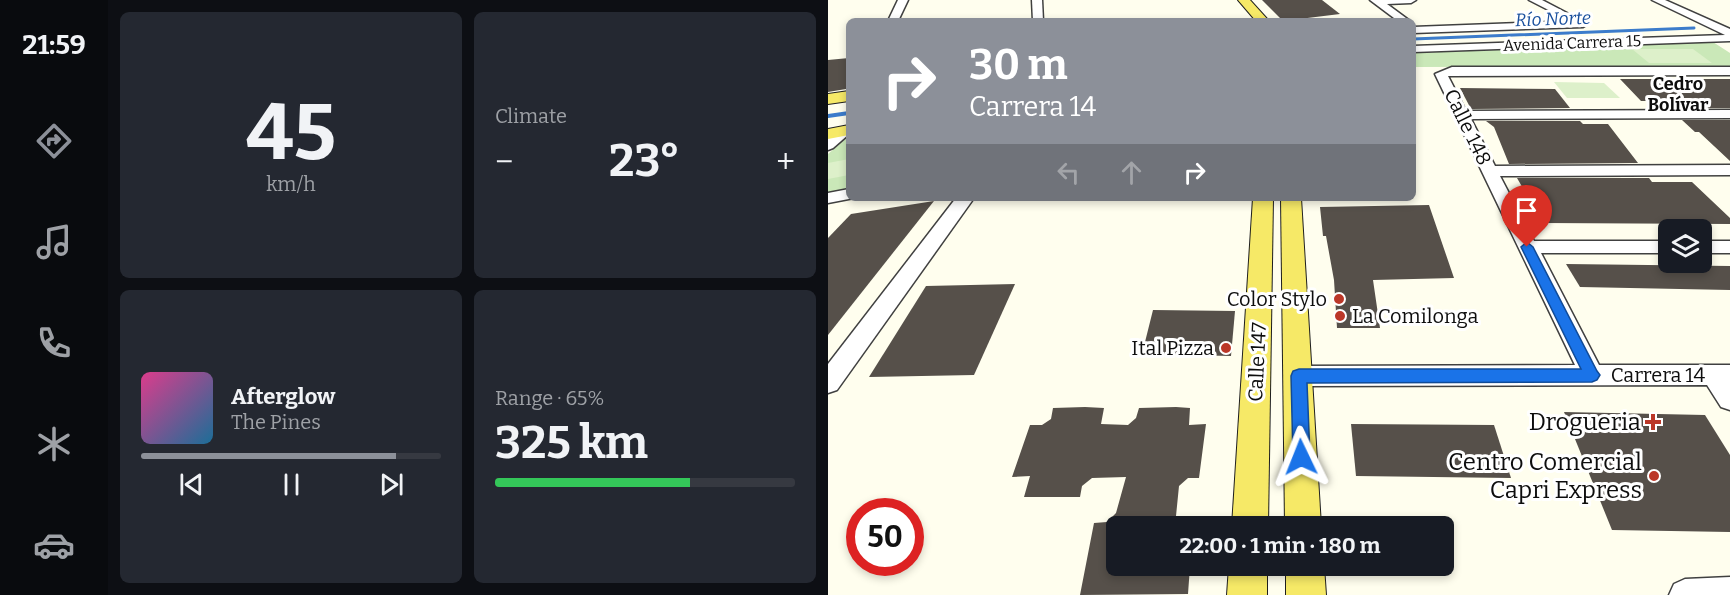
<!DOCTYPE html>
<html lang="en">
<head>
<meta charset="utf-8">
<style>
	body { margin:0; font-family:Bitter,serif; background:#242831; color:#f1f3f6; height:100vh; display:flex; flex-direction:column; font-size:22px; white-space:nowrap }
	* { box-sizing:border-box; margin:0 }
	p { font-size:20px; color:#9ea1a6 }
	.icon { flex:none; width:33px; height:33px; fill:none; stroke:currentColor; stroke-width:2; stroke-linecap:round; stroke-linejoin:round }
	.map { position:relative; flex:1; overflow:hidden }
	.drawer { display:flex; flex-direction:column; gap:12px; padding:12px; background:#0d0f14; width:720px }
	.drawer>* { flex:none }
	.hud { position:absolute; left:18px; top:18px; width:570px; height:183px; border-radius:9px; box-shadow:0 3px 9px #0003; background:#8c9099; color:#fff; overflow:hidden }
	.buttons { position:absolute; left:830px; top:219px; display:grid; gap:12px }
	.buttons a { display:grid; place-items:center; width:54px; height:54px; border-radius:9px; background:#171b24; box-shadow:0 3px 9px #0003; font-size:30px }
	.speed { position:absolute; left:18px; top:498px; display:flex; gap:12px; font-size:30px; font-weight:700; text-align:center }
	.speed>* { display:grid; place-content:center; width:78px; height:78px; border-radius:50%; background:#171b24; box-shadow:0 3px 9px #0003; line-height:1 }
	.speed .limit { border:9px solid #d22; background:#fff; color:#111 }
	.pin { position:absolute; display:grid; place-items:center; width:51px; height:51px; color:#fff; margin:-62px -26px; border-radius:50% 50% 50% 0; rotate:-45deg; box-shadow:0 0 6px #0007 }
	.pin .icon { rotate:45deg }
	.me { position:absolute; width:66px; margin:-33px; rotate:358deg; stroke-linejoin:round; filter:drop-shadow(0 0 4px #0008) }
	.turn { display:flex; align-items:center; gap:21px; height:126px; padding:0 24px; font-size:27px }
	.turn .icon { width:78px; height:78px; stroke-width:2.5 }
	.turn b { display:block; font-size:42px; line-height:51px }
	.lanes { display:flex; align-items:center; height:57px; padding:0 24px; background:#0003; justify-content:center; gap:30px; direction:ltr }
	.lanes .off { opacity:.35 }
	.big { font-size:45px; font-weight:700; line-height:1.1 }
	.drawer .widget { flex:1; display:flex; flex-direction:column; justify-content:center; gap:9px; min-width:0; padding:0 21px; border-radius:9px; background:#242831 }
	.drawer .dial { align-items:center; gap:0 }
	.dial b { font-size:78px; line-height:1 }
	.song { display:flex; align-items:center; gap:18px }
	.cover { width:72px; height:72px; border-radius:9px; background:linear-gradient(135deg,hsl(330 70% 55%),hsl(200 70% 35%)) }
	.played { height:6px; border-radius:3px; background:linear-gradient(90deg,#8c9099 85%,#363941 85%) }
	.keys { display:flex; justify-content:space-around; direction:ltr }
	.heat { display:flex; justify-content:space-between; align-items:center; font-size:33px; direction:ltr }
	.charge { height:9px; border-radius:4px; background:linear-gradient(90deg,#34c759 65%,#363941 0) }
	.drawer .tiles { flex:1; display:grid; gap:12px; grid-template-columns:repeat(2,1fr) }
	.trip { position:absolute; left:278px; top:516px; width:348px; height:60px; border-radius:9px; background:#171b24; box-shadow:0 3px 9px #0003; font-weight:700; line-height:60px; text-align:center }
	main { display:flex; flex:1; min-height:0 }
	.menu { display:flex; flex-direction:column; width:108px; justify-content:space-around; align-items:center; background:#090b0e; color:#9ea1a6 }
	.menu .icon { width:42px; height:42px }
	.menu .current { color:#8c9099 }
	.menu b { font-size:27px; color:#f1f3f6 }
	.map>svg:first-child { display:block }
	.green { fill:#cae8b8 }
	.pitch { fill:#ddf0ca }
	.lines { fill:none; stroke-linecap:round; stroke-linejoin:round }
	.stream-far1 { stroke:#3c7ccb; stroke-width:3 }
	.stream { stroke:#3c7ccb; stroke-width:4 }
	.building { fill:#56504a }
	.minor-casing { stroke:#404040; stroke-width:3 }
	.major-casing { stroke:#1e1e1e; stroke-width:2 }
	.minor { fill:#fff; fill-rule:evenodd }
	.major { fill:#f6e967; fill-rule:evenodd }
	.route { fill:#1a73e8; stroke:#114b97; stroke-width:1.5 }
	.poi-dot { fill:#bb3728; stroke:#fff; stroke-width:2 }
	.labels { text-anchor:middle; dominant-baseline:central; stroke-width:6; stroke-linejoin:round; paint-order:stroke }
	.far-street-label { font-size:16px; fill:#0d0d0d; stroke:#fff }
	.far-water-label { font-size:18px; font-style:italic; fill:#194f9d; stroke:#fff }
	.far-neighbourhood-label { font-size:18px; font-weight:bold; fill:#0d0d0d; stroke:#fff }
	.street-label { font-size:20px; fill:#0d0d0d; stroke:#fff }
	.poi-label { font-size:20px; fill:#0d0d0d; stroke:#fff; text-anchor:end }
	.near-poi-label { font-size:24px; fill:#0d0d0d; stroke:#fff; text-anchor:end }
</style>
</head>
<body>
<main>
<nav class="menu">
<b>21:59</b>
<svg class="icon current" aria-label="directions" viewBox="0 0 24 24"><path d="M12 3l9 9-9 9-9-9zM9 14v-3h6M13 9l2 2-2 2"/></svg>
<svg class="icon" aria-label="music" viewBox="0 0 24 24"><path d="M9 18V5l10-2v13"/><circle cx="6" cy="18" r="3"/><circle cx="16" cy="16" r="3"/></svg>
<svg class="icon" aria-label="phone" viewBox="0 0 24 24"><path d="M5 4h4l2 5-3 2q2 4 5 5l2-3 5 2v4C11 20 4 13 5 4z"/></svg>
<svg class="icon" aria-label="climate" viewBox="0 0 24 24"><path d="M12 3v18M4 7l16 10M4 17L20 7"/></svg>
<svg class="icon" aria-label="car" viewBox="0 0 24 24"><path d="M5 17H2v-5l4-1 3-4h7l3 4 3 1v5h-3M9 17h6M6 11h13"/><circle cx="7" cy="17" r="2"/><circle cx="17" cy="17" r="2"/></svg>
</nav>
<section class="drawer">
<div class="tiles">
<div class="widget dial"><b>45</b><p>km/h</p></div>
<div class="widget"><p>Climate</p>
<div class="heat"><a>−</a><b class="big">23°</b><a>+</a></div>
</div>
<div class="widget">
<div class="song"><i class="cover"></i><div><b>Afterglow</b><p>The Pines</p></div></div>
<div class="played"></div>
<div class="keys"><svg class="icon" aria-label="previous" viewBox="0 0 24 24"><path d="M18 5L8 12l10 7zM5 5v14"/></svg><svg class="icon" aria-label="pause" viewBox="0 0 24 24"><path d="M8 5v14M16 5v14"/></svg><svg class="icon" aria-label="next" viewBox="0 0 24 24"><path d="M6 5l10 7-10 7zM19 5v14"/></svg></div>
</div>
<div class="widget"><p>Range · 65%</p><b class="big">325 km</b><div class="charge"></div></div>
</div>
</section>
<div class="map">
<svg width="902" height="595" viewBox="0 0 902 595">
	<rect width="100%" height="100%" fill="#fffeee"/>
	<g class="green">
		<path d="M885 42 902 53V66L585 67V53Z"/>
		<path d="M21 136V189L0 192V154Z"/>
	</g>
	<g class="pitch">
		<path d="M804 49H865L884 63H821Z"/>
		<path d="M726 82 776 83 792 98H739Z"/>
		<path d="M21 159V175L0 179V163Z"/>
	</g>
	<g class="lines">
		<path class="stream-far1" d="M585 39 866 28"/>
		<path class="stream" d="M0 116 21 113"/>
	</g>
	<g class="building">
		<path d="M434 0H494L512 14 455 21Z"/>
		<path d="M21 58V83L18 89 0 92V60Z"/>
		<path d="M792 79H902V108H840L832 101H813Z"/>
		<path d="M632 88 727 89 742 108 643 109Z"/>
		<path d="M854 120H902V161L871 132H867Z"/>
		<path d="M658 121H752L755 124H780L810 163 681 164 666 127Z"/>
		<path d="M689 178H821L824 182H864L902 218V224L715 223Z"/>
		<path d="M106 201 0 335V238L23 214Z"/>
		<path d="M601 205 626 278 545 280 552 328H509L506 280 498 236H495L492 207Z"/>
		<path d="M738 264 902 266V290L752 287Z"/>
		<path d="M187 284 146 375 41 377 98 286Z"/>
		<path d="M325 310 407 311 403 356 314 354Z"/>
		<path d="M257 407 276 408 273 424 300 425 308 418 311 408 348 407 362 408 361 425 378 424 371 478H360L351 486 347 526H288V566H362L360 594 252 595 266 523 279 522 288 513 298 477 264 478 254 486 252 497H196L202 476 184 477 202 425H214L223 419 225 408Z"/>
		<path d="M736 412 877 415 902 455V532L784 530Z"/>
		<path d="M523 424 666 425 683 478 528 476Z"/>
	</g>
	<g class="lines">
		<g class="minor-casing">
			<g id="minor">
				<path d="M70 0H80L70 21H60Z"/>
				<path d="M204 0H214L215 21H205Z"/>
				<path d="M542 0H588L583 3 559 4 582 21H570Z"/>
				<path d="M701 0H714L760 24 755 27 585 33V27L742 21Z"/>
				<path d="M824 0H837L902 29V41L585 52V46L897 35Z"/>
				<path d="M624 67H902V75L620 76 638 111 902 110V118L643 119 667 166 902 165V175L672 176 706 241H840V253H713L771 365H902V410L893 407 879 385 471 386 463 383 459 376 463 369 471 366 747 365 607 74Z"/>
				<path d="M16 127 21 128V134L5 148 0 150V137Z"/>
				<path d="M21 189V198H26L0 203V193Z"/>
				<path d="M128 198H146L9 390 0 393V364Z"/>
				<rect x="873" y="241" width="29" height="12"/>
				<path d="M902 577V595H841L846 584 857 579Z"/>
			</g>
		</g>
		<g class="major-casing">
			<g id="major">
				<path d="M410 0H422L441 21H428Z"/>
				<path d="M21 91V101L0 104V94Z"/>
				<path d="M21 125V135L0 139V129Z"/>
				<path d="M425 198H445L440 526H404Z"/>
				<path d="M453 198H473L493 526H457Z"/>
				<path d="M401 566H439V595H399Z"/>
				<path d="M458 566H496L498 595H458Z"/>
			</g>
		</g>
		<use href="#minor" class="minor"/>
		<use href="#major" class="major"/>
	</g>
	<path class="route" d="M699 242 705 247 769 371 772 375 769 380 764 382 479 383 482 457 480 463 473 465 467 463 465 457 463 376 465 371 471 369H753L693 247Z"/>
	<g class="poi-dot">
		<circle cx="511" cy="299" r="6"/>
		<circle cx="512" cy="316" r="6"/>
		<circle cx="398" cy="348" r="6"/>
		<path d="M822 413h6v6h6v6h-6v6h-6v-6h-6v-6h6z"/>
		<circle cx="826" cy="476" r="6"/>
	</g>
	<g class="labels">
		<g class="far-street-label">
			<text transform="translate(744 43) rotate(-2)">Avenida Carrera 15</text>
		</g>
		<g class="far-water-label">
			<text transform="translate(725 19) rotate(-2)">Río Norte</text>
		</g>
		<g class="far-neighbourhood-label">
			<text x="850" y="84">Cedro<tspan x="850" dy="21">Bolívar</tspan></text>
		</g>
		<g class="street-label">
			<text transform="translate(640 127) rotate(64)">Calle 148</text>
			<text transform="translate(429 362) rotate(-87)">Calle 147</text>
			<text x="830" y="375">Carrera 14</text>
		</g>
		<g class="poi-label">
			<text x="499" y="299">Color Stylo</text>
			<text x="524" y="316" text-anchor="start">La Comilonga</text>
			<text x="386" y="348">Ital Pizza</text>
		</g>
		<g class="near-poi-label">
			<text x="813" y="422">Drogueria</text>
			<text x="814" y="462">Centro Comercial<tspan x="814" dy="28">Capri Express</tspan></text>
		</g>
	</g>
</svg>
<div class="buttons">
<a><svg class="icon" aria-label="layers" viewBox="0 0 24 24"><path d="M12 4l9 5-9 5-9-5zM3 14l9 5 9-5"/></svg></a>
</div>
<div class="speed"><div class="limit">50</div></div>
<div class="pin" style="left:699px;top:247px;background:#d93025"><svg class="icon" aria-label="arrive" viewBox="0 0 24 24"><path d="M6 21V4h12l-3 4 3 4H6"/></svg></div>
<svg class="me" style="left:473px;top:457px" viewBox="-20 -20 40 40"><path d="M0-17L14 15 0 8-14 15z" fill="#1a73e8" stroke="#fff" stroke-width="4"/></svg>
<div class="trip">22:00 · 1 min · 180 m</div>
<div class="hud">
<div class="turn"><svg class="icon" aria-label="right" viewBox="0 0 24 24"><path d="M7 20v-9h11M14 6l5 5-5 5"/></svg><div><b>30 m</b>Carrera 14</div></div>
<div class="lanes"><svg class="icon off" aria-label="left" viewBox="0 0 24 24"><path d="M17 20v-9H6M10 6l-5 5 5 5"/></svg><svg class="icon off" aria-label="ahead" viewBox="0 0 24 24"><path d="M12 20V5M6 11l6-6 6 6"/></svg><svg class="icon" aria-label="right" viewBox="0 0 24 24"><path d="M7 20v-9h11M14 6l5 5-5 5"/></svg></div>
</div>
</div>
</main>
</body>
</html>
